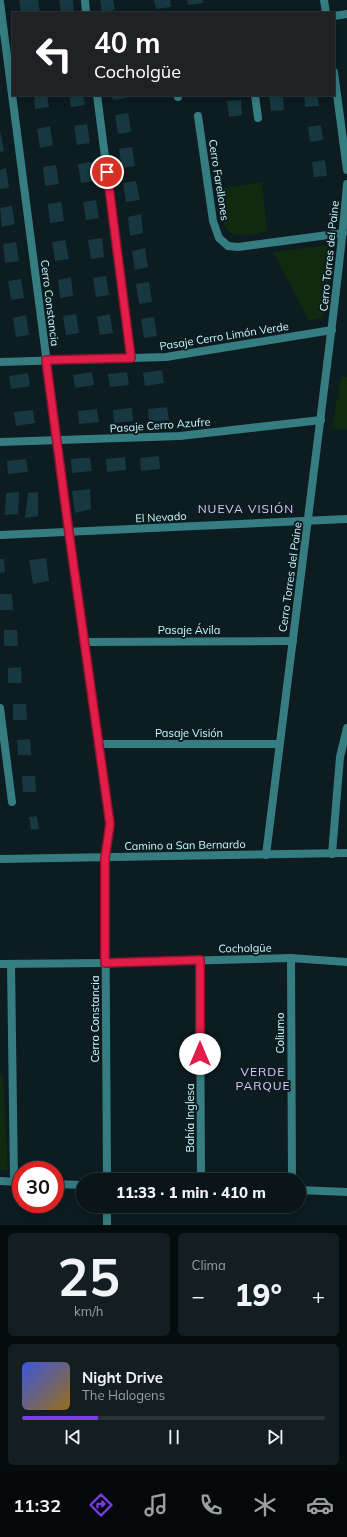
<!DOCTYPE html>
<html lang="es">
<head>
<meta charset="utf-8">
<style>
	body { margin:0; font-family:Mulish,sans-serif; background:#121e21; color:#f1f3f6; height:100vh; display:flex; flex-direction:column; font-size:15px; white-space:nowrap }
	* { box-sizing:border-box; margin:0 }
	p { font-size:13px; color:#999fa2 }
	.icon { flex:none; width:22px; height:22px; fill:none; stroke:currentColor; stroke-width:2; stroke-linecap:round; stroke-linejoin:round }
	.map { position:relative; height:1225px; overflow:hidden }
	.drawer { display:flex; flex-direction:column; gap:8px; padding:8px; background:#050c0d; flex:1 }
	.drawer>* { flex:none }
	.hud { position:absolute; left:12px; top:12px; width:323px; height:84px; border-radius:0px; box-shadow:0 2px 10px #0003,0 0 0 1px #293437; background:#202124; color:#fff; overflow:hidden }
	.speed { position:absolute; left:12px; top:1161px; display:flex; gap:8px; font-size:20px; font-weight:700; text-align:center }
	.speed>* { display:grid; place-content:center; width:52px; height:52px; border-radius:50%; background:#091518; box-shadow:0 2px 10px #0003,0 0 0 1px #293437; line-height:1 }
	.speed .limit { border:6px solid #d22; background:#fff; color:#111 }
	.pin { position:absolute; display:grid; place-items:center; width:34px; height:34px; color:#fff; margin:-17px; border:2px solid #fff; border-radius:50%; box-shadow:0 1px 4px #0007 }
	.me { position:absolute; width:44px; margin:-22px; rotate:0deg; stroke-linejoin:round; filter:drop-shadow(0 0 3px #0008) }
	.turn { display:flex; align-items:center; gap:14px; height:84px; padding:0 16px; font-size:18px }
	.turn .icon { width:52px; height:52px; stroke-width:2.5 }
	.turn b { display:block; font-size:28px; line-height:34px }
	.big { font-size:30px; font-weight:800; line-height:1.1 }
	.drawer .card { flex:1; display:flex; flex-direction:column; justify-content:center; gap:6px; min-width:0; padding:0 14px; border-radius:6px; background:#121e21 }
	.drawer .dial { align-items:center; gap:0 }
	.dial b { font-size:52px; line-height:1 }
	.song { display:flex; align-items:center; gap:12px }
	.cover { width:48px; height:48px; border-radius:6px; background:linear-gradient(135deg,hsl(230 70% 55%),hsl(40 70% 35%)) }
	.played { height:4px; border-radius:2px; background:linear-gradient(90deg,#7c3aed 25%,#293437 25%) }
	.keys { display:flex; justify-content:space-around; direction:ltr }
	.heat { display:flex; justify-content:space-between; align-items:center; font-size:22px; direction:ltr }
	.drawer .tiles { flex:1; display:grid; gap:8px; grid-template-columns:1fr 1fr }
	.card:last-child { grid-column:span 2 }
	.trip { position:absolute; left:76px; top:1173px; width:230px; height:40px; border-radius:20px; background:#091518; box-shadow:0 2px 10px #0003,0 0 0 1px #293437; font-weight:800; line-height:40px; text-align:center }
	.tab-bar { display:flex; height:64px; justify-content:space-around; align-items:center; background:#04080a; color:#999fa2 }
	.tab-bar .icon { width:28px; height:28px }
	.tab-bar .on { color:#7c3aed }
	.tab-bar b { font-size:18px; color:#f1f3f6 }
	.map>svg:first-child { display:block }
	.green { fill:#0f2a0e }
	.building { fill:#173841 }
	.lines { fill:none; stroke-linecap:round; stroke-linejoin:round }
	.service { stroke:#357d81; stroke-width:8 }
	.minor { stroke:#357d81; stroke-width:8 }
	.tertiary { stroke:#357d81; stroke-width:8 }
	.route-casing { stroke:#92132f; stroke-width:10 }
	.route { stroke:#e11d48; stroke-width:7 }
	.labels { text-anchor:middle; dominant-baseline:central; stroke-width:4; stroke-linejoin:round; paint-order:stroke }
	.street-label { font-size:11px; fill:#caf8ff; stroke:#0c1c20 }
	.neighbourhood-label { font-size:12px; letter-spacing:1px; fill:#dfccff; stroke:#0c1c20 }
</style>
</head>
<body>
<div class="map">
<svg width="347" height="1225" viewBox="0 0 347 1225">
	<rect width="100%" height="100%" fill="#0c1c20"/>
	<g class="green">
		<path d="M262 182 267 232C259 233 251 235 242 235 218 236 219 206 217 189Z"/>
		<path d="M326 245 329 253 328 304 321 318 309 321 273 252Z"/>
		<path d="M341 377H347V430L332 428Z"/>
		<path d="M0 1075H3L8 1170H0Z"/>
	</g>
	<g class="building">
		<path d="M19 0H38L40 13H21Z"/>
		<path d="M59 0H73L74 13H61Z"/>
		<path d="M100 0H113L115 10 102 12Z"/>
		<path d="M154 0H170L171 7 156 9Z"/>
		<path d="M187 0H203V3L188 5Z"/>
		<path d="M34 95H47L49 107 35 109Z"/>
		<path d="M69 95H83L85 105 71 107Z"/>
		<path d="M112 95H126V98L113 100Z"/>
		<path d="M283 95 284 110 271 111 269 96Z"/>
		<path d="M304 95H317L319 106 305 107Z"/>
		<path d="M241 100 242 115 229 117 227 101Z"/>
		<path d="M128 113 131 132 118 134 115 115Z"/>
		<path d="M87 124 90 143 77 145 74 126Z"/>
		<path d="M321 125 323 140 310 142 308 127Z"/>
		<path d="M50 126 53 145 40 148 37 129Z"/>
		<path d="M0 130 4 151 0 152Z"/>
		<path d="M132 147 135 166 122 168 119 149Z"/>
		<path d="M325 160 327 176 314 177 312 162Z"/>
		<path d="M91 162 94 181 81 183 78 164Z"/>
		<path d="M56 165 59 184 45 186 43 167Z"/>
		<path d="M6 168 9 188 0 189V170Z"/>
		<path d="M136 181 140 200 126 202 123 183Z"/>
		<path d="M96 200 99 218 86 220 83 202Z"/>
		<path d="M61 202 64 221 50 223 48 204Z"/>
		<path d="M12 206 15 224 2 227 0 208Z"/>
		<path d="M141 214 143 233 130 236 128 217Z"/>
		<path d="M102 238 104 257 91 259 88 240Z"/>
		<path d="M65 240 69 259 55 261 52 242Z"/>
		<path d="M16 242 19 261 5 263 3 244Z"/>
		<path d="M145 248 148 267 135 270 132 251Z"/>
		<path d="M106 276 109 295 96 297 93 278Z"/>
		<path d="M71 277 73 296 60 298 58 280Z"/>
		<path d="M21 279 24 298 11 300 8 281Z"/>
		<path d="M149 282 152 302 139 304 136 284Z"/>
		<path d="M76 314 79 333 66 335 63 316Z"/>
		<path d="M110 314 113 333 100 335 97 317Z"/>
		<path d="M26 315 29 335 16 337 13 318Z"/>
		<path d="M154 317 157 336 144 338 141 319Z"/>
		<path d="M162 370 164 383 145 386 143 373Z"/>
		<path d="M92 372 94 385 75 388 73 375Z"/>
		<path d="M127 372 129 385 110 387 108 374Z"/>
		<path d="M28 373 30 386 11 389 9 376Z"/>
		<path d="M167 407 169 420 149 422 148 409Z"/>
		<path d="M132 408 133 421 114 423 113 410Z"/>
		<path d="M97 409 99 422 79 424 78 411Z"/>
		<path d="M33 410 35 423 16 426 14 412Z"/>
		<path d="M159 456 160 469 141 471 140 458Z"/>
		<path d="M125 457 126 470 107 472 106 459Z"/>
		<path d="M81 458H90L92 471 72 473 71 459Z"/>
		<path d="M26 459 28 472 8 474 7 461Z"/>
		<path d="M90 489 91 509 75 513 72 491Z"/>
		<path d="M19 492 18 514 5 515 6 493Z"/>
		<path d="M38 492V516L25 518 28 493Z"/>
		<path d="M46 558 49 581 33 584 29 560Z"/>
		<path d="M0 559H4L5 572 0 573Z"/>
		<path d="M0 594H12L13 610H0Z"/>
		<path d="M4 630H17L18 646H4Z"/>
		<path d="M21 667 22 683H8V668Z"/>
		<path d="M13 704H26L27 720H13Z"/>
		<path d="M30 739 31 755H18L17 740Z"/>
		<path d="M22 776H35L36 792H23Z"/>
		<path d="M37 816 39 829 31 830 29 817Z"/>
	</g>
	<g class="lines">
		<path class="service" d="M332 854 340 757 347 728"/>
		<g class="minor">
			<path d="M85 0 86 13"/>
			<path d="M324 0 326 13"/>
			<path d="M0 2 69 533 110 823 105 858 107 1180"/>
			<path d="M334 16 347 14"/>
			<path d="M334 72 347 170"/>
			<path d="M97 95 131 358"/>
			<path d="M178 95V97"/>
			<path d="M255 95 258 118"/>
			<path d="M198 116 213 221 219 238 228 246 238 247 343 233"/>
			<path d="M0 362 166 357 332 330"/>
			<path d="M0 442 180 436 321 420"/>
			<path d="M0 535 347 519"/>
			<path d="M85 642 293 641"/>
			<path d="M0 708 12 802"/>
			<path d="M99 744H279"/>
			<path d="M266 855C284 705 304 556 322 406 331 332 341 258 347 184"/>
			<path d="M291 958 292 1180"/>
			<path d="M200 960 201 1180"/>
			<path d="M0 964 105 963 291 958 347 962"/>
			<path d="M11 964 14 1181"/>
			<path d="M0 1181 21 1182"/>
			<path d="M55 1184 83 1185"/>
			<path d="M299 1190 347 1192"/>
			<path d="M107 1206V1225"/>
		</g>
		<path class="tertiary" d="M0 859 347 853"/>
	</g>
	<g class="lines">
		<g class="route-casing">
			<path id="route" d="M107 172 131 358 46 360 69 533 110 824 105 858V963L200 960V1054"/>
		</g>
		<use href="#route" class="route"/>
	</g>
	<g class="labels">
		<g class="street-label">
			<text transform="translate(219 180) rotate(81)">Cerro Farellones</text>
			<text transform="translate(329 256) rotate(-84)">Cerro Torres del Paine</text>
			<text transform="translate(50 303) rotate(83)">Cerro Constancia</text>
			<text transform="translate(224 336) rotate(-9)">Pasaje Cerro Limón Verde</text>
			<text transform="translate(160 425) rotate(-4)">Pasaje Cerro Azufre</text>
			<text transform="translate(161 517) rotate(-3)">El Nevado</text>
			<text transform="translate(290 577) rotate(-82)">Cerro Torres del Paine</text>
			<text x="189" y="630">Pasaje Ávila</text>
			<text x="189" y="733">Pasaje Visión</text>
			<text transform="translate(185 845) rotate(-1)">Camino a San Bernardo</text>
			<text transform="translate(245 948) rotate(-1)">Cocholgüe</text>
			<text transform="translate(95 1019) rotate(-90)">Cerro Constancia</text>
			<text transform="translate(280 1033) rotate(-90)">Coliumo</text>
			<text transform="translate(190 1118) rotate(-90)">Bahía Inglesa</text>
		</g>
		<g class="neighbourhood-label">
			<text x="246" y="508">NUEVA VISIÓN</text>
			<text x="263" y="1071">VERDE<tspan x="263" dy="14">PARQUE</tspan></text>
		</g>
	</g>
</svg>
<div class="speed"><div class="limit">30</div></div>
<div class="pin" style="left:107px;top:172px;background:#d93025"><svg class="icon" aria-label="arrive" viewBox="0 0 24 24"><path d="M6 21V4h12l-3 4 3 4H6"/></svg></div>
<svg class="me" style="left:200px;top:1054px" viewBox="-20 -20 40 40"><circle r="19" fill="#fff"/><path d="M0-13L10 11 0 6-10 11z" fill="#e11d48"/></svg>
<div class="trip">11:33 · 1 min · 410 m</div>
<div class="hud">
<div class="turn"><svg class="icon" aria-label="left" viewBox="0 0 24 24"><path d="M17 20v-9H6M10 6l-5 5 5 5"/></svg><div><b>40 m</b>Cocholgüe</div></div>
</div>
</div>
<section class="drawer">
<div class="tiles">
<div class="card dial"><b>25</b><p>km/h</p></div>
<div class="card"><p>Clima</p>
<div class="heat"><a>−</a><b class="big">19°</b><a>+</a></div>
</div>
<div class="card">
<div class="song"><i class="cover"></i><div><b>Night Drive</b><p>The Halogens</p></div></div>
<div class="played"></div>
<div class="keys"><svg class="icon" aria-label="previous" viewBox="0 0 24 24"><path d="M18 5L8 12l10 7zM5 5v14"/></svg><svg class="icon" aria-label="pause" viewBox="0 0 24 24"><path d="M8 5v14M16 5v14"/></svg><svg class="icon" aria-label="next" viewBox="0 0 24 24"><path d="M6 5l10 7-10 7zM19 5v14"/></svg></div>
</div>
</div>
</section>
<nav class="tab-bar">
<b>11:32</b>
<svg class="icon on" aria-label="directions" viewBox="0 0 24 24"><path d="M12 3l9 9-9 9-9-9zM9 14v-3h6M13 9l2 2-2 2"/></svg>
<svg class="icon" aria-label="music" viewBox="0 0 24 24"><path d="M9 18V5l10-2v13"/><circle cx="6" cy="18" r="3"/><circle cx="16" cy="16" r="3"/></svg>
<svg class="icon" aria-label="phone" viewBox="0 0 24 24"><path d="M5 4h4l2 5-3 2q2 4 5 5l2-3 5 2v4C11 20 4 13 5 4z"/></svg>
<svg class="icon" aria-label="climate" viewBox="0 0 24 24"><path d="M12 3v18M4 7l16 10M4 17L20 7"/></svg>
<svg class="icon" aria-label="car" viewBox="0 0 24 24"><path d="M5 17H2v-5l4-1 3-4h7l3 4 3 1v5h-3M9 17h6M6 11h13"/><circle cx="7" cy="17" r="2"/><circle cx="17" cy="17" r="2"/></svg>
</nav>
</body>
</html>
